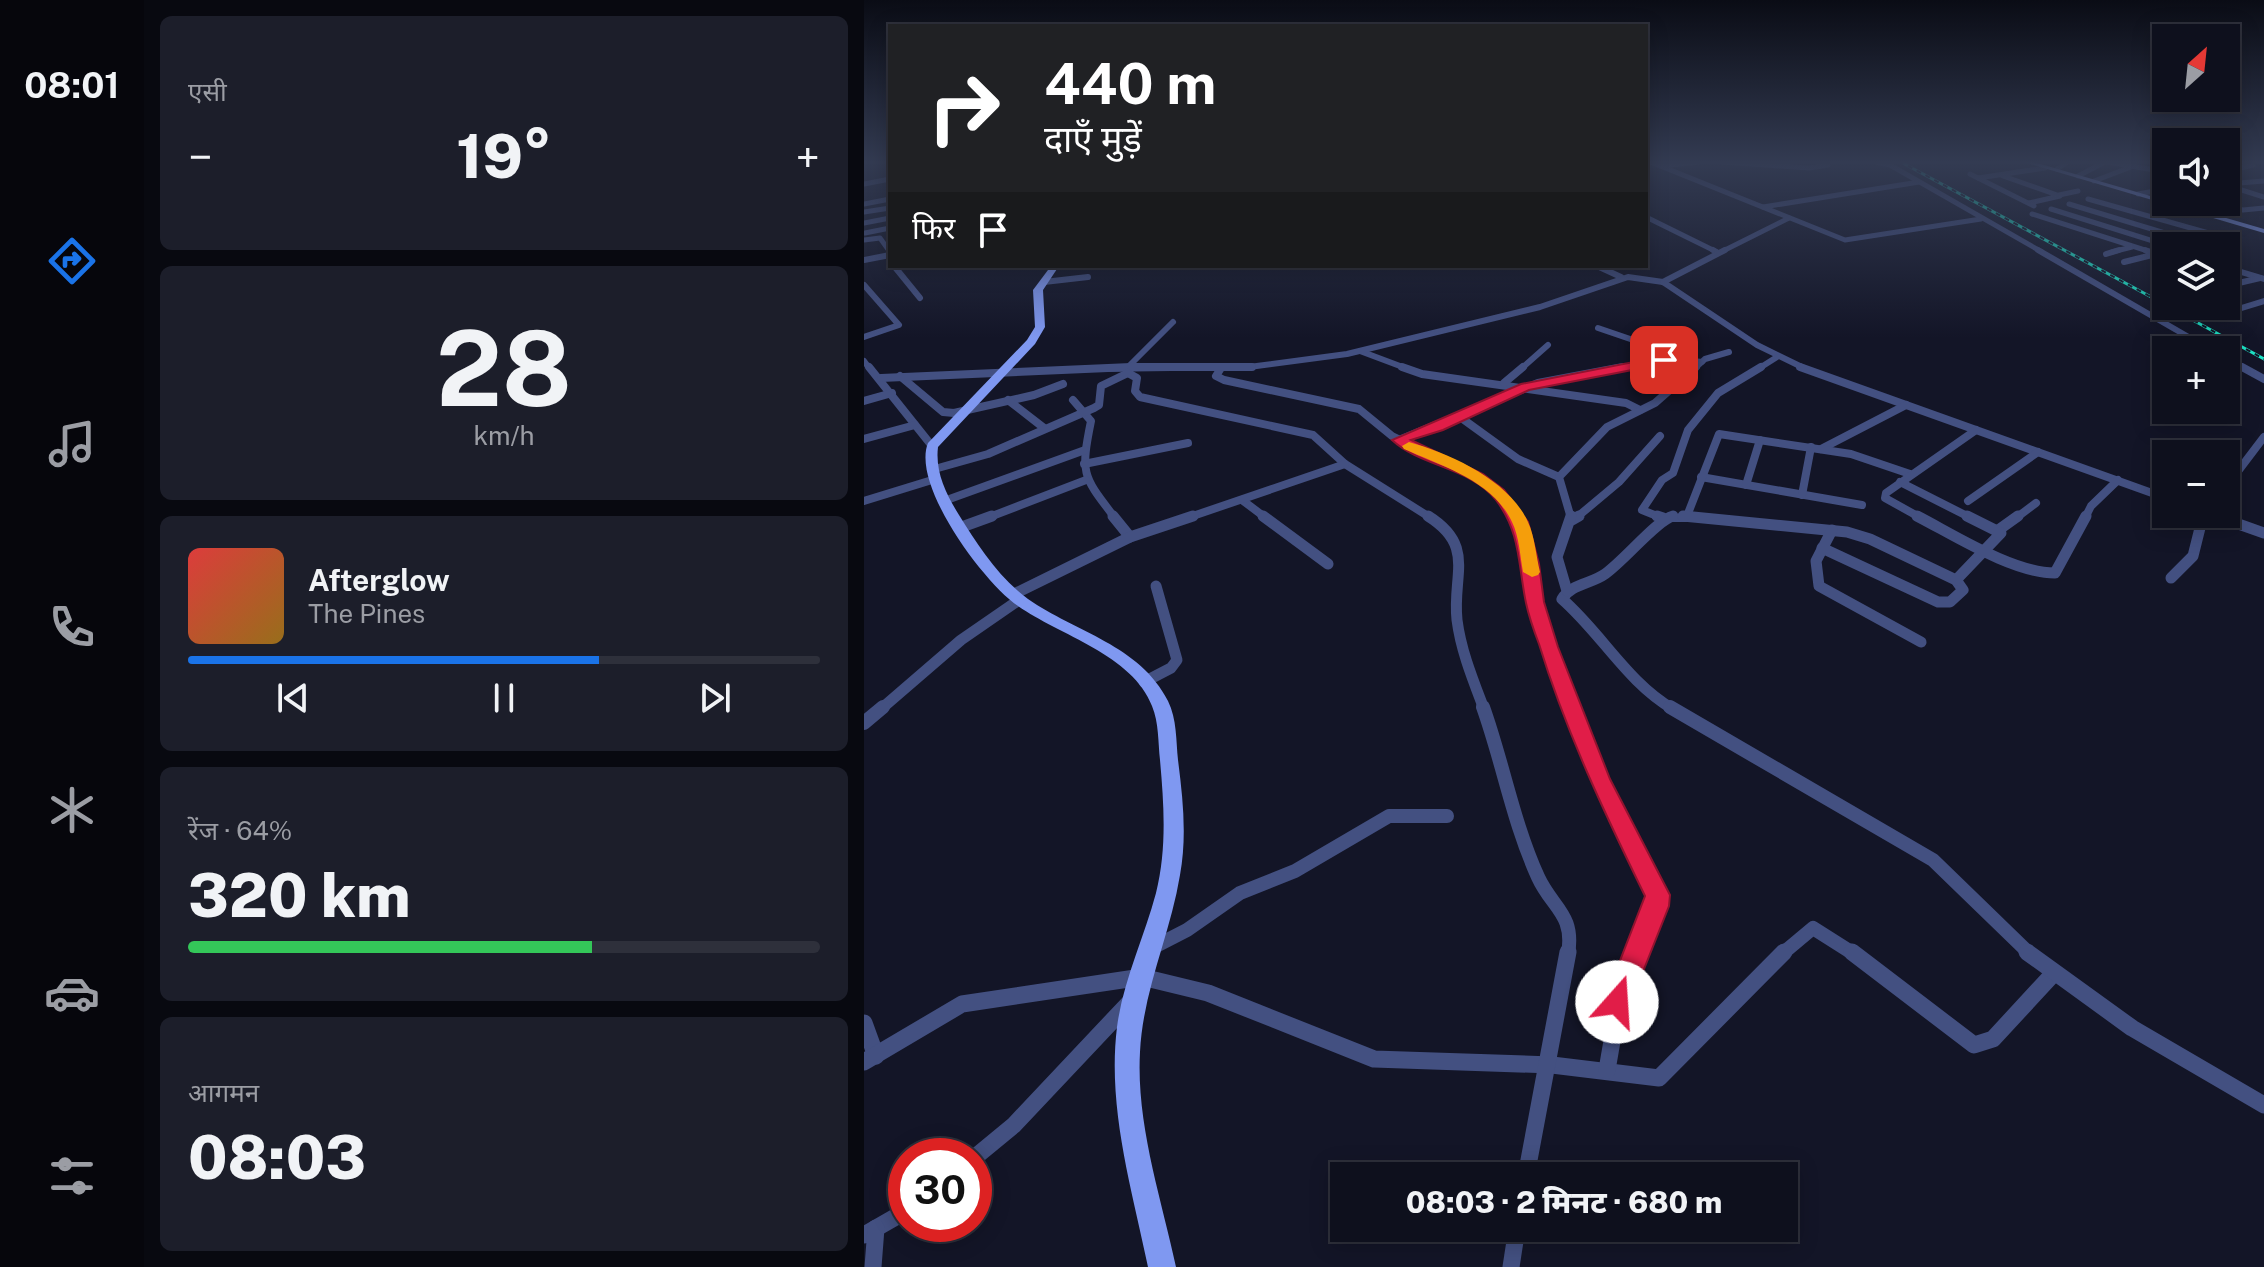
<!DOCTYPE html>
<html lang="hi">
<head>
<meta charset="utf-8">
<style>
	body { margin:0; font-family:"Public Sans","Noto Sans Devanagari",sans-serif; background:#1c1e2a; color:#f1f3f6; height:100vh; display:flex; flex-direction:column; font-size:30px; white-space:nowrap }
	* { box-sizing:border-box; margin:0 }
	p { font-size:26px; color:#9b9da4 }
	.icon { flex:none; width:44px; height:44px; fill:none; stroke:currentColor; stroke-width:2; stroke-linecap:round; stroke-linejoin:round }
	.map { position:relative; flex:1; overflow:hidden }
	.side { display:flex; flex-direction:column; gap:16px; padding:16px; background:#080910; width:720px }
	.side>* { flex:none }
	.guide { position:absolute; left:24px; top:24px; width:760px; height:244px; border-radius:0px; box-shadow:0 4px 20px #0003,0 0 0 2px #2e303b; background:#202124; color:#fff; overflow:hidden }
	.needle { width:52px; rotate:27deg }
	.fabs { position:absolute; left:1288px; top:24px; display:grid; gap:16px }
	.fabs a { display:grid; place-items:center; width:88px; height:88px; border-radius:0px; background:#0e101d; box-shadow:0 4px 20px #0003,0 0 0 2px #2e303b; font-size:40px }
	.speed { position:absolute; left:24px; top:1138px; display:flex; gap:16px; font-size:40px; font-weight:700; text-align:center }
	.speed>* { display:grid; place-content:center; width:104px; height:104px; border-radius:50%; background:#0e101d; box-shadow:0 4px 20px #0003,0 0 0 2px #2e303b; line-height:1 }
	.speed .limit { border:12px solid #d22; background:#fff; color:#111 }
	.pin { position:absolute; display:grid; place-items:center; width:68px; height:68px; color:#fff; margin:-34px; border-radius:16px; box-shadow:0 4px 12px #0006 }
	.me { position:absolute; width:88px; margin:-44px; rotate:19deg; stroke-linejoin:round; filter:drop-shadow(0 0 6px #0008) }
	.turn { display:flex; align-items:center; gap:28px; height:168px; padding:0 24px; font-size:36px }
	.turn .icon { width:104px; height:104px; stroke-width:2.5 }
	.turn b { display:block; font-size:56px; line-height:68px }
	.then { display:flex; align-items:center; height:76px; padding:0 24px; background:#0003; gap:16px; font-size:30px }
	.big { font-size:60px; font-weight:800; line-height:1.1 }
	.side .card { flex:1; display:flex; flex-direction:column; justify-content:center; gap:12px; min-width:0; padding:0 28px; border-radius:12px; background:#1c1e2a }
	.side .dial { align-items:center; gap:0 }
	.dial b { font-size:104px; line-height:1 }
	.song { display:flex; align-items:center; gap:24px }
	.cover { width:96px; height:96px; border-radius:12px; background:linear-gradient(135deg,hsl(0 70% 55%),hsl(40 70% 35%)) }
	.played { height:8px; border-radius:4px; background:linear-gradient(90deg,#1a73e8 65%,#2e303b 65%) }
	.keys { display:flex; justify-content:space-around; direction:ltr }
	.heat { display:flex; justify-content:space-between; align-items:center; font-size:44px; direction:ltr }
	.charge { height:12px; border-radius:6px; background:linear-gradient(90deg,#34c759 64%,#2e303b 0) }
	.trip { position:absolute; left:466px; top:1162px; width:468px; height:80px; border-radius:0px; background:#0e101d; box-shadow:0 4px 20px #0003,0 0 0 2px #2e303b; font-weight:800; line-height:80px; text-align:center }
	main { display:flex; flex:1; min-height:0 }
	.tabs { display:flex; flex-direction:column; width:144px; justify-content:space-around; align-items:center; background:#06060c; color:#9b9da4 }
	.tabs .icon { width:56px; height:56px }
	.tabs .current { color:#1a73e8 }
	.tabs b { font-size:36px; color:#f1f3f6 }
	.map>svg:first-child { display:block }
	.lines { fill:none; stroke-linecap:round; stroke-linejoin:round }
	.street-far5 { stroke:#435081; stroke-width:5 }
	.street-far4 { stroke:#435081; stroke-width:6 }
	.street-far3 { stroke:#435081; stroke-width:8 }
	.street-far2 { stroke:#435081; stroke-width:11 }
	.street-far1 { stroke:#435081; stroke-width:14 }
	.street { stroke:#435081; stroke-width:17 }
	.secondary { fill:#7f98f1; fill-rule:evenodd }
	.rail-casing { stroke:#1ee6c8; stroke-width:3 }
	.rail { stroke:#131527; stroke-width:2; stroke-dasharray:5; stroke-linecap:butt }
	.route { fill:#e11d48; stroke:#92132f; stroke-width:2 }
	.slow { fill:#f59e0b }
</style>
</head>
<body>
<main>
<nav class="tabs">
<b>08:01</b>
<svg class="icon current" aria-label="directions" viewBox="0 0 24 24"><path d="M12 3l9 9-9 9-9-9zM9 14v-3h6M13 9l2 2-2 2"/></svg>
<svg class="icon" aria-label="music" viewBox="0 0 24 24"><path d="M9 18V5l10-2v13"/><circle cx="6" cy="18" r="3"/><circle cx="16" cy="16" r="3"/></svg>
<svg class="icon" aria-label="phone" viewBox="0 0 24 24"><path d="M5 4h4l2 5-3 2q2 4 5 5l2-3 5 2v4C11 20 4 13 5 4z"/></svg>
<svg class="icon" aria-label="climate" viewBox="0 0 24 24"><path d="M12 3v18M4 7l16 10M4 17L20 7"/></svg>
<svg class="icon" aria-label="car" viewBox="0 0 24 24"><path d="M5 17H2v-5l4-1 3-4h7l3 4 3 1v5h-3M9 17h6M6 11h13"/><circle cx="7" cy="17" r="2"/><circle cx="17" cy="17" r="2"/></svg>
<svg class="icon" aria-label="filters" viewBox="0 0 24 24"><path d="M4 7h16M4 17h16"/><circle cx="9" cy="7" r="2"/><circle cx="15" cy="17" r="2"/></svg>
</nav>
<section class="side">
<div class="card"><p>एसी</p>
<div class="heat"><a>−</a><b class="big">19°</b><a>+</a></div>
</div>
<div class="card dial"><b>28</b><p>km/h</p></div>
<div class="card">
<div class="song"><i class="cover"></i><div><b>Afterglow</b><p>The Pines</p></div></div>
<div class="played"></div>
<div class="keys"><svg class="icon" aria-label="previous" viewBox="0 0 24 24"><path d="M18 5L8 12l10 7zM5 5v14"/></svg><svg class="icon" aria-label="pause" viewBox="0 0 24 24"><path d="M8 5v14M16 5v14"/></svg><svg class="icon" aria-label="next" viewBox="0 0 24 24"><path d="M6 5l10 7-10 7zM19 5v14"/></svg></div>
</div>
<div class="card"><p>रेंज · 64%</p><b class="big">320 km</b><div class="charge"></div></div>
<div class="card"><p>आगमन</p><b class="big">08:03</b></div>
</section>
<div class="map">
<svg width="1400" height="1267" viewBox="0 0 1400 1267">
	<rect width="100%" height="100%" fill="#131527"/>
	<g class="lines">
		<g class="street-far5">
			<path d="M784 161 981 240 1117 219"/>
			<path d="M1007 161 1026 165 1178 252"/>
			<path d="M1238 161 1302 172"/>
			<path d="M798 166 844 161 945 168 964 165 953 161"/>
			<path d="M1193 169 1205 161"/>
			<path d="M1362 171 1389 165"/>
			<path d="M1106 174 1170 206"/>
			<path d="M1139 176 1196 196 1165 203"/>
			<path d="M1214 176 1241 162"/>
			<path d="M1114 178 1181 168"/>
			<path d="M1230 181 1267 167"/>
			<path d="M0 184 26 179"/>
			<path d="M1363 184 1400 181"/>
			<path d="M1362 185 1400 197"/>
			<path d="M1274 194 1302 189"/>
			<path d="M1195 195 1214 191"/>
			<path d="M1224 199 1348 234"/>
			<path d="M1336 202 1379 210 1400 208"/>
			<path d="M0 204 26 199"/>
			<path d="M1205 204 1324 240"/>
			<path d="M899 207 1055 182"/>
			<path d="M1187 209 1305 246"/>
			<path d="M0 212 26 208"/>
			<path d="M1168 214 1287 252"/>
			<path d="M1287 216 1317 208"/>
			<path d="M782 217 853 252"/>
			<path d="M0 223 26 218"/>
			<path d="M1 233 26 228"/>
			<path d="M0 240 16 238 26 252"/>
			<path d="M857 252 925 218"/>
			<path d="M1248 252 1268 247"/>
		</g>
		<g class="street-far4">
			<path d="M849 250 854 253"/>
			<path d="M1174 250 1347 350"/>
			<path d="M1242 254 1255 250"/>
			<path d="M0 260 26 255"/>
			<path d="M1260 262 1292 254 1281 250"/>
			<path d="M30 266 56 298"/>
			<path d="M733 266 757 277"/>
			<path d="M1362 272 1374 271 1400 279"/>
			<path d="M180 282 224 277"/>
			<path d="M799 282 861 250"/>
			<path d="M0 285 35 325 0 337"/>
			<path d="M1362 286 1396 278"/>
			<path d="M1358 314 1400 301"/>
			<path d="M734 328 775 342 800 360"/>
			<path d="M496 351 544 369"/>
			<path d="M1362 358 1381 369"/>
			<path d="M0 361 6 369"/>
			<path d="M264 367 309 322"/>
			<path d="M230 369 385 367 483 354 676 307 764 277 799 282 893 345 942 369"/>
			<path d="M657 369 684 345"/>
			<path d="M749 369 811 359 838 362"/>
			<path d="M830 369 841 359 865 352"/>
			<path d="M894 369 913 357"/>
		</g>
		<g class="street-far3">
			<path d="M5 367 68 446"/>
			<path d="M267 367 264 373 273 378 271 391 276 397 449 435 481 464 567 518"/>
			<path d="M538 367 558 374 762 403 776 410"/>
			<path d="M936 367 1302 498"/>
			<path d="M1378 367 1400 379"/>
			<path d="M357 368 352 376 360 380 495 409 528 436 613 477 647 507 651 518"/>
			<path d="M36 376 79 412 90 413 170 395 199 384"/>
			<path d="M17 378 267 367H388"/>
			<path d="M640 383 659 367"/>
			<path d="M144 400 180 428"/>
			<path d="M209 400 227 421C216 475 219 476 251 518"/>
			<path d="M0 401 28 393"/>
			<path d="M596 417 654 459 695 477"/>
			<path d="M0 439 51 425"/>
			<path d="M535 440 674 383 759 367"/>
			<path d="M957 449 1042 405"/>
			<path d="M220 464 324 443"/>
			<path d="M67 470 124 454 230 408 235 405 237 386 264 373"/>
			<path d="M837 477 998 505"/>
			<path d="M1036 482 1107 518"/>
			<path d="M882 485 896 440"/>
			<path d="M1362 487 1400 437"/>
			<path d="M938 495 947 447"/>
			<path d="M378 500 402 518"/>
			<path d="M0 501 68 480"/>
			<path d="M80 501 221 450"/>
			<path d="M1104 501 1174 452"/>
			<path d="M1348 514 1358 518"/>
			<path d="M823 516 855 434 987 454 1046 474"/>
			<path d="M123 518 222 480"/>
			<path d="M323 518 481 464"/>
			<path d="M707 518 695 477 743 427 791 403 832 367"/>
			<path d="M712 518 755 482 796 436"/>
			<path d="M798 518 778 510 798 480 809 473 824 430 854 393 897 367"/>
			<path d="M801 518H846"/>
			<path d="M1057 518 1021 498 1022 493 1112 430"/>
			<path d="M1152 518 1172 503"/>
			<path d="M1221 518 1227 506 1254 480"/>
			<path d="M1338 518 1339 514"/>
		</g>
		<g class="street-far2">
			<path d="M249 516 266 537"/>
			<path d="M399 516 464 564"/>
			<path d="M564 516C612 546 588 575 593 620 597 651 609 680 620 709"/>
			<path d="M651 516 662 543 671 602 708 709"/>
			<path d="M793 516 799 518"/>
			<path d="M809 516C793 520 760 561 741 574 727 584 707 584 698 599 738 634 763 682 809 709"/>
			<path d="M819 516 983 532 1006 539 1092 580 1099 590 1086 602H1074L958 548"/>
			<path d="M1053 516C1090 535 1149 573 1191 573L1222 516"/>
			<path d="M1352 516 1400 533"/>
			<path d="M708 520 715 516"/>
			<path d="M95 528 128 516"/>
			<path d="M968 530 952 561 955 586 1057 642"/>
			<path d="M1133 531 1154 516"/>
			<path d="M1307 578 1329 556 1339 516"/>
			<path d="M1092 580 1137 533 1103 516"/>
			<path d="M703 591 693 557 707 516"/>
			<path d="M150 594 266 537 329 516"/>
			<path d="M280 682 307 668 313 660 292 586"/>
			<path d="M17 709 97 640 155 600"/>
		</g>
		<g class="street-far1">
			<path d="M619 707C639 763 649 822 674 877 688 908 711 914 704 954"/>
			<path d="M708 707 735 779 794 900 771 954"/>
			<path d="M806 707 1069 860 1166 954"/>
			<path d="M0 723 19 707"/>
			<path d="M288 948 323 930 376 893 431 871 525 816H583"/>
			<path d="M918 954 949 928 990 954"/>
		</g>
		<g class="street">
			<path d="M988 952 1110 1045 1129 1039 1190 973"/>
			<path d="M1163 952 1268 1028 1400 1105"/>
			<path d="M0 1023 12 1056"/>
			<path d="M0 1062 98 1004 278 977 344 993 510 1059 688 1065 795 1078 920 952"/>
			<path d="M743 1070 758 983 772 952"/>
			<path d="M110 1158 150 1125 265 1003"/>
			<path d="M662 1176 704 952"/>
			<path d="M0 1235 42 1211"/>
			<path d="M9 1267 12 1228"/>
			<path d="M647 1267 653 1228"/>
		</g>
		<g class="secondary">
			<path d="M1156 161H1166L1400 229V233Z"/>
			<path d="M187 266H195L179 290 181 327 171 344 74 447C71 472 82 494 95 515 113 544 135 578 164 599 211 632 276 645 304 701 313 719 312 741 314 760 319 799 323 837 316 875 306 936 279 990 276 1052 272 1124 297 1197 312 1267H284C268 1189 243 1108 253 1027 259 981 280 938 292 893 303 849 300 805 296 760 294 742 295 723 288 706 269 655 195 635 154 606 120 583 47 485 64 443L163 340 171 327 169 290Z"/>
		</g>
		<g class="rail-casing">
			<g id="rail">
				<path d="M1035 161 1302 305"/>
				<path d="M1303 306 1400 359"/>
			</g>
		</g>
		<use href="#rail" class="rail"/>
	</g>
	<linearGradient id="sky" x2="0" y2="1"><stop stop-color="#0a0c15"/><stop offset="0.48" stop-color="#333b52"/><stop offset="1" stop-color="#333b52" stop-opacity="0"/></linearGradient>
	<rect width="1400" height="338" fill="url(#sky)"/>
	<path class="route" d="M800 356 806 360 804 363 665 390 579 430 547 440 619 474 640 490 664 522 675 564 680 602 694 647 746 779 806 895 805 906 763 1012 753 1015 744 1012 740 1002 781 896C741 814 702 732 675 644 670 631 665 617 662 603 654 565 657 533 632 500 606 467 557 467 528 440L657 384Z"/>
	<path class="slow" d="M545 442C587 454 645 480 664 522 671 537 672 556 676 572L674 575 668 577 659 572C656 556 655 536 648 522 629 481 578 466 540 449L538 446Z"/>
</svg>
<div class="fabs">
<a><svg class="needle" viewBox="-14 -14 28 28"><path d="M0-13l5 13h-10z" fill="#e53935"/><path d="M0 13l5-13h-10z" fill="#9b9da4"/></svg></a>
<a><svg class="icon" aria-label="sound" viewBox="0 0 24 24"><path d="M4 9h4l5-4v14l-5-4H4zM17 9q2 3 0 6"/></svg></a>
<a><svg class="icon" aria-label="layers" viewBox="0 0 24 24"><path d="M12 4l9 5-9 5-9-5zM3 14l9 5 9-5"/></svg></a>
<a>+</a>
<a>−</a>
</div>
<div class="speed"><div class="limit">30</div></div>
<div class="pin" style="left:800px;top:360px;background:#d93025"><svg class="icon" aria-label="arrive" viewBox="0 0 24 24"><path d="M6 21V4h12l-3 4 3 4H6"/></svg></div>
<svg class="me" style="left:753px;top:1002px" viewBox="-20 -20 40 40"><circle r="19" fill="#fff"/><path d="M0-13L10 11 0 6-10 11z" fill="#e11d48"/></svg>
<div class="trip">08:03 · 2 मिनट · 680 m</div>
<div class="guide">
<div class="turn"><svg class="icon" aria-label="right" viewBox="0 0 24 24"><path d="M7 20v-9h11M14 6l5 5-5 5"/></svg><div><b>440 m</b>दाएँ मुड़ें</div></div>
<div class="then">फिर<svg class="icon" aria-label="arrive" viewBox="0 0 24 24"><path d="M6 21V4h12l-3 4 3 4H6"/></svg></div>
</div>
</div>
</main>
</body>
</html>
